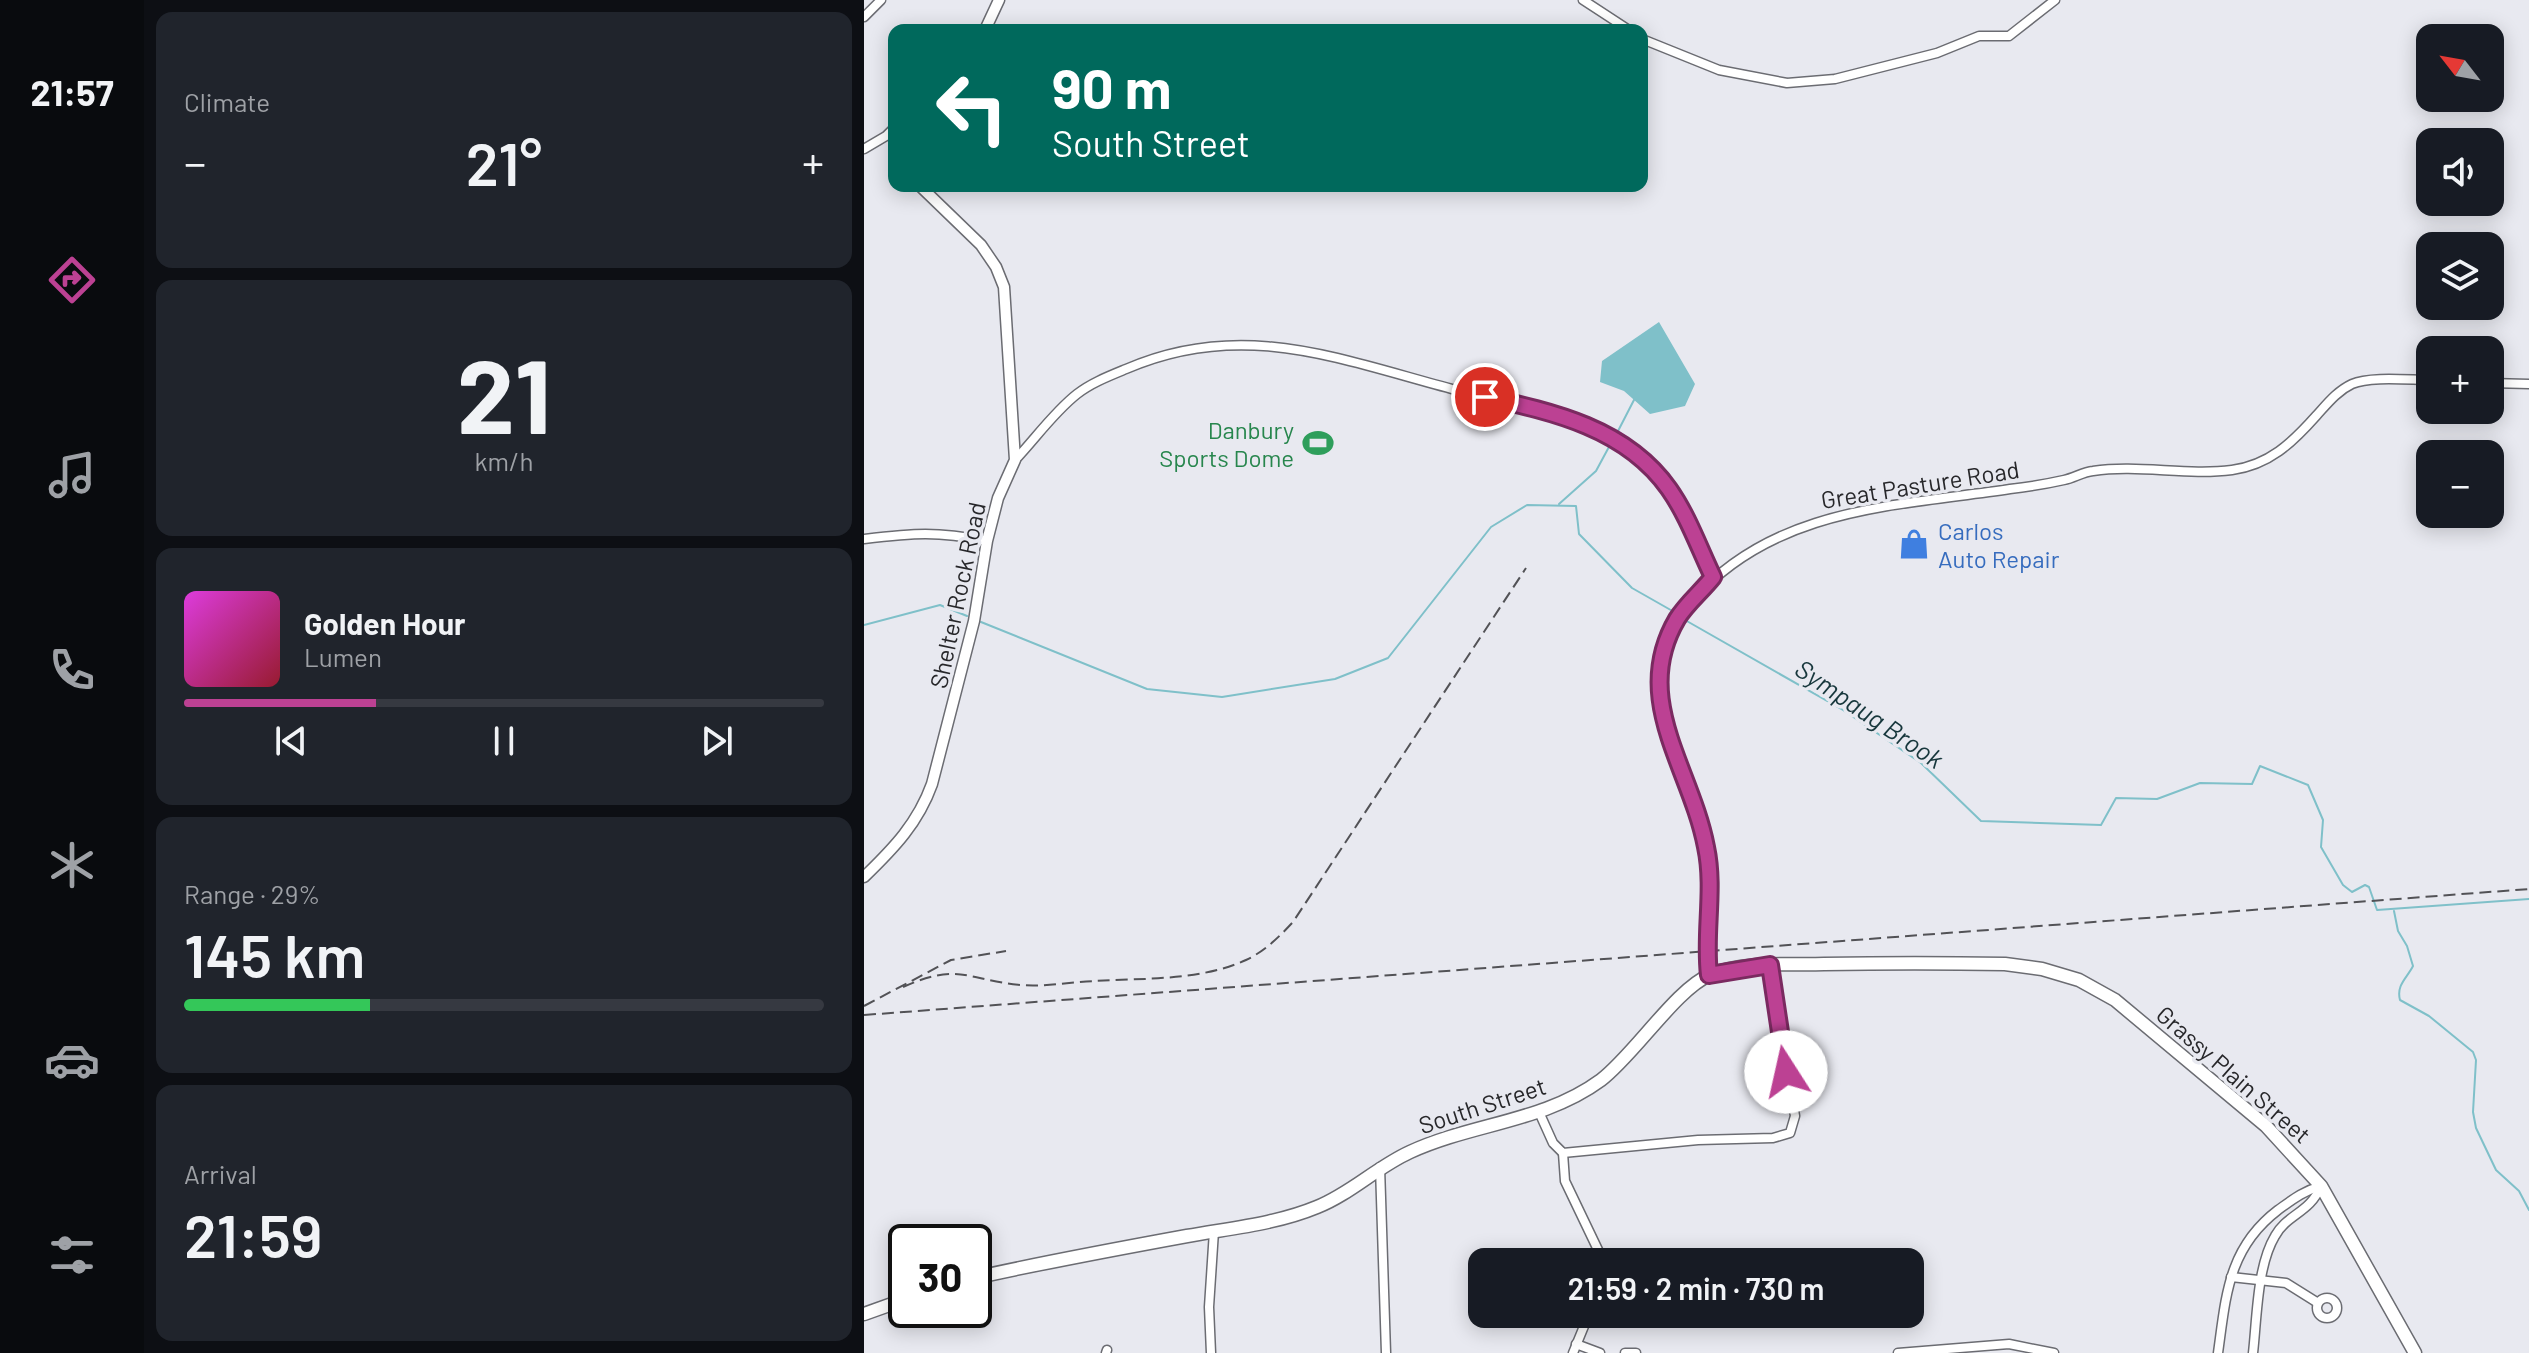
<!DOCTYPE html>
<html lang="en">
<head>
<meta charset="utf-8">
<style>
	body { margin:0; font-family:Barlow,sans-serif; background:#20242c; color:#f1f3f6; height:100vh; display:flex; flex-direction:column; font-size:30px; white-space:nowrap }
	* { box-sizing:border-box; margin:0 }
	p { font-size:26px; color:#9ea1a6 }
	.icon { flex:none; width:44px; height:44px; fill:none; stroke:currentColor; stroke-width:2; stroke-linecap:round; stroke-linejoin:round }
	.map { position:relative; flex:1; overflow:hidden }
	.details { display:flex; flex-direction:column; gap:12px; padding:12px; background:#0d0f14; width:720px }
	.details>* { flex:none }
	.top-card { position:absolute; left:24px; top:24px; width:760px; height:168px; border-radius:16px; box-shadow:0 4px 20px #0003; background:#00695c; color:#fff; overflow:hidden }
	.needle { width:52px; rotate:301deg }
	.controls { position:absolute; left:1552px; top:24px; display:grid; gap:16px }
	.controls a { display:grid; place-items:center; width:88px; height:88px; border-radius:16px; background:#171b24; box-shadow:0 4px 20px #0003; font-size:40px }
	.speed { position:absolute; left:24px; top:1224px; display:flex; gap:16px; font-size:40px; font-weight:700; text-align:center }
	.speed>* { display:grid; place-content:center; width:104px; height:104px; border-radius:50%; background:#171b24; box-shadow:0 4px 20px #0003; line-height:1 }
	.speed .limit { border:4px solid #111; border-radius:12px; background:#fff; color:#111 }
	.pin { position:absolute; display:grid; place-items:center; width:68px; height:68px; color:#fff; margin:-34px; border:4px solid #fff; border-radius:50%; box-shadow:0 2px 8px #0007 }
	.me { position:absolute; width:88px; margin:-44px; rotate:350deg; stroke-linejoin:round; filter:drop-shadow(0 0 6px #0008) }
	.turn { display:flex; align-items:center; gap:28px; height:168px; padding:0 32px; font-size:36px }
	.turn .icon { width:104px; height:104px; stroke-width:2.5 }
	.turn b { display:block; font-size:56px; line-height:68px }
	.big { font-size:60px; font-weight:600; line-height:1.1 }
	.details .card { flex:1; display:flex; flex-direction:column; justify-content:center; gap:12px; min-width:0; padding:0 28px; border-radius:16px; background:#20242c }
	.details .dial { align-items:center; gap:0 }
	.dial b { font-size:104px; line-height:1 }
	.song { display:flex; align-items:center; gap:24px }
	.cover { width:96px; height:96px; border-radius:12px; background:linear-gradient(135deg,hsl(300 70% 55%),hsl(350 70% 35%)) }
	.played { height:8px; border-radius:4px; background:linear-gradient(90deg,#bc4193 30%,#363941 30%) }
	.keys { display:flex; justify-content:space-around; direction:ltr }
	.heat { display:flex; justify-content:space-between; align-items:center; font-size:44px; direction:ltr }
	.charge { height:12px; border-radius:6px; background:linear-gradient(90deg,#34c759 29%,#363941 0) }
	.trip { position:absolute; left:604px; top:1248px; width:456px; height:80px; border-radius:16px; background:#171b24; box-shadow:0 4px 20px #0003; font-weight:600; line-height:80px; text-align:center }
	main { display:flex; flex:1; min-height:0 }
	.menu { display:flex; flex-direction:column; width:144px; justify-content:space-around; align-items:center; background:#090b0e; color:#9ea1a6 }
	.menu .icon { width:56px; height:56px }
	.menu .active { color:#bc4193 }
	.menu b { font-size:36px; color:#f1f3f6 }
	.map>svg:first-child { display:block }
	.water { fill:#7fc0c9 }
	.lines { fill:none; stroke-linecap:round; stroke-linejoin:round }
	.stream { stroke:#7fc0c9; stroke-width:2 }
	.minor-casing { stroke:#6b6c72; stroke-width:11 }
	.tertiary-casing { stroke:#6b6c72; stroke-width:13 }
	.secondary-casing { stroke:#6b6c72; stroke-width:15 }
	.minor { stroke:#fff; stroke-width:8 }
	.tertiary { stroke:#fff; stroke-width:10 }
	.secondary { stroke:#fff; stroke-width:12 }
	.rail { stroke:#525256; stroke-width:2; stroke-dasharray:12 6; stroke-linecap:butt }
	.route-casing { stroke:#7a2a60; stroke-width:20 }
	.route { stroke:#bc4193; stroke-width:14 }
	.labels { text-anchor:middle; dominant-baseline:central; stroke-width:7; stroke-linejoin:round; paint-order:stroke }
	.leisure-label { font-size:24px; fill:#27864d; stroke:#e8e9f0; text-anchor:end }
	.street-label { font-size:24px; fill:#27272a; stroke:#e8e9f0 }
	.shop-label { font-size:24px; fill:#366cbe; stroke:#e8e9f0; text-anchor:start }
	.water-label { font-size:26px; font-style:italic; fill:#17373c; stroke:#e8e9f0 }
</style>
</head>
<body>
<main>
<nav class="menu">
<b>21:57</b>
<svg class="icon active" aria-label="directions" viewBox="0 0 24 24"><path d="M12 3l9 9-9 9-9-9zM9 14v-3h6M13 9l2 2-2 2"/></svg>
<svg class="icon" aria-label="music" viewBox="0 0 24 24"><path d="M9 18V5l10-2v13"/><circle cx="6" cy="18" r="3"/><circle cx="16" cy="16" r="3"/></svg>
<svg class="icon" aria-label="phone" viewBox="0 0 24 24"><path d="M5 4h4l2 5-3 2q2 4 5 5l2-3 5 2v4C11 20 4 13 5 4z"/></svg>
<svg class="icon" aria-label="climate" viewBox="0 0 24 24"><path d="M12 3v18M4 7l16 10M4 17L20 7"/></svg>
<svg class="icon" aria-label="car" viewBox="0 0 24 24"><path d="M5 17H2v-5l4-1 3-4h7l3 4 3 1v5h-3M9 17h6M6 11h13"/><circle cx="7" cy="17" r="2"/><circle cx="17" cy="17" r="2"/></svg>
<svg class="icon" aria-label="filters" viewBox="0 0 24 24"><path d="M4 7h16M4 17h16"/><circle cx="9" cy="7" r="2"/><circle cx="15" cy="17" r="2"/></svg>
</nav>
<section class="details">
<div class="card"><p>Climate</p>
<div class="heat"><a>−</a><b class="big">21°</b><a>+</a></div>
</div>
<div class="card dial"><b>21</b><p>km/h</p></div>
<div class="card">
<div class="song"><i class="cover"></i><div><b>Golden Hour</b><p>Lumen</p></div></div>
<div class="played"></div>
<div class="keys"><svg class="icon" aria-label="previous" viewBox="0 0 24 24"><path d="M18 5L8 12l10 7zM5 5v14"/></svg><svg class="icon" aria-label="pause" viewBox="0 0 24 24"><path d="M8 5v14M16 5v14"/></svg><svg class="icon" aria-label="next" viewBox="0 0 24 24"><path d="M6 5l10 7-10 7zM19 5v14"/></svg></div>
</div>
<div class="card"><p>Range · 29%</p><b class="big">145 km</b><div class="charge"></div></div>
<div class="card"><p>Arrival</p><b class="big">21:59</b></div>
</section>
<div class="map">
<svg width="1665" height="1353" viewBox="0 0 1665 1353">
	<rect width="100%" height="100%" fill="#e8e9f0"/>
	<path class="water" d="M795 322 831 384 821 406 786 414 760 391 736 382 738 361Z"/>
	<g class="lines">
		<g class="stream">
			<path d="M753 433 771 398"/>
			<path d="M695 504 732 471 746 445"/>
			<path d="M821 620 979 710 1057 763 1117 821 1237 825 1252 798 1293 799 1336 783 1388 784 1396 766 1444 785 1459 820 1457 847 1479 885 1488 892 1501 885 1505 887 1513 910 1665 899"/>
			<path d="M117 622 283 689 358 697 471 679 524 658 627 527 663 505 712 506 715 534 768 588 812 613"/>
			<path d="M0 625 76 605 103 616"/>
			<path d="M1530 911 1534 931 1543 946 1549 966C1543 978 1532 985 1536 1000L1565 1016 1609 1052 1612 1060 1609 1112 1612 1128 1632 1170 1655 1191 1665 1210"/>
		</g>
		<g class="minor-casing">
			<g id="minor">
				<path d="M719 0 765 30"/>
				<path d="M0 17 17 0"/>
				<path d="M778 39 855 70 923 83 971 79 1073 53 1115 36H1145L1191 0"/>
				<path d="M0 149 22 136 30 128"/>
				<path d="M1626 383 1665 384"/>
				<path d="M151 460C171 439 190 412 213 394 227 383 245 376 262 369 379 318 477 360 592 390 661 407 733 415 787 467 817 497 831 540 849 577"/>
				<path d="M0 539C50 533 73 531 123 541"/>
				<path d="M845 975C840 933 850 890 843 848 833 791 791 734 794 675 795 646 811 620 829 600 911 507 1033 506 1146 489 1164 487 1182 484 1200 480 1210 478 1219 472 1229 471 1274 464 1322 476 1368 470 1405 465 1428 443 1452 416 1463 404 1473 391 1488 384 1506 376 1545 380 1566 380"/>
				<path d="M675 1112 689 1143 699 1153 834 1140 909 1138 926 1133 931 1116 906 965"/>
				<path d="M699 1153 701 1181 735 1252 736 1262"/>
				<path d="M516 1167 522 1353"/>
				<path d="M1367 1277 1422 1283 1454 1303"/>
				<circle cx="1463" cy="1308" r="10"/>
				<path d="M712 1344 736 1353"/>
				<path d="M242 1353 243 1350"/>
				<path d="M347 1353 345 1307 350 1231"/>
				<path d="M709 1353 725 1314"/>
				<path d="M761 1353H772"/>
				<path d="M1034 1353 1145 1344 1190 1353"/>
				<path d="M1354 1353C1362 1296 1364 1248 1414 1210 1428 1200 1439 1191 1457 1186"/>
				<path d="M1389 1353C1393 1318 1393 1266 1411 1236 1423 1214 1446 1213 1457 1186"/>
			</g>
		</g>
		<g class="tertiary-casing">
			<g id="tertiary">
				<path d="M121 30 135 0"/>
				<path d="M0 877C30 848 54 823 68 784L110 621 123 541 134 498 151 460 140 287 132 267 117 245 56 186"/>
			</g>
		</g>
		<g class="secondary-casing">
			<g id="secondary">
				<path d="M110 1278C181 1262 252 1249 323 1236 367 1228 412 1224 453 1207 486 1194 513 1167 546 1152 609 1123 680 1122 737 1080 770 1055 813 988 846 975 880 961 923 965 960 964 1020 963 1081 963 1141 964L1178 969 1215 980 1251 1000 1402 1126 1457 1186 1551 1353"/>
				<path d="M0 1314 42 1299"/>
			</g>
		</g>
		<use href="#minor" class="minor"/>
		<use href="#tertiary" class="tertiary"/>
		<use href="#secondary" class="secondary"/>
		<g class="rail">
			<path d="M39 987C95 962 103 980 157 985 181 987 207 982 231 981 280 978 336 981 382 960 401 951 415 937 429 922L662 568"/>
			<path d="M0 1006 87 960 142 951"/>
			<path d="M0 1015 1665 889"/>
		</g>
	</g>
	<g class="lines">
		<g class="route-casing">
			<path id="route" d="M621 397C689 412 762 428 805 489 824 516 835 548 849 577 838 591 822 604 813 619 766 699 827 768 842 847 851 889 840 933 845 975L906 965 922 1072"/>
		</g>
		<use href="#route" class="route"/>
	</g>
	<defs>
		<g id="stadium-bare" transform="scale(2.4)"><path d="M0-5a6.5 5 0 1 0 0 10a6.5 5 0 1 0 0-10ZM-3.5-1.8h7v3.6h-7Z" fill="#2e9e5b" stroke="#e8e9f0" stroke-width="2.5" paint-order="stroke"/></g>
		<g id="shop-bare" transform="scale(2.4)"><path d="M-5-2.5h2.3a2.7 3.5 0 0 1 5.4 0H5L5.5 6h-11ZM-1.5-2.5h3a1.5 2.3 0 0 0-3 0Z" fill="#3f7fe0" stroke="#e8e9f0" stroke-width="2.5" paint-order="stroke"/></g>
	</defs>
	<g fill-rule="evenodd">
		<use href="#stadium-bare" x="454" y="443"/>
		<use href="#shop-bare" x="1050" y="544"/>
	</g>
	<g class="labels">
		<g class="leisure-label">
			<text x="430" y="429">Danbury<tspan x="430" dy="28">Sports Dome</tspan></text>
		</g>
		<g class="street-label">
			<text transform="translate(1056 484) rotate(-9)">Great Pasture Road</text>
			<text transform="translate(93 595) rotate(-78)">Shelter Rock Road</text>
			<text transform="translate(1370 1074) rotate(41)">Grassy Plain Street</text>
			<text transform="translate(618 1105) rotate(-18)">South Street</text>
		</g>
		<g class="shop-label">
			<text x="1074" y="530">Carlos<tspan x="1074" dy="28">Auto Repair</tspan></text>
		</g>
		<g class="water-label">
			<text transform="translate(1006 713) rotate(34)">Sympaug Brook</text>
		</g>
	</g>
</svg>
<div class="controls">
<a><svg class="needle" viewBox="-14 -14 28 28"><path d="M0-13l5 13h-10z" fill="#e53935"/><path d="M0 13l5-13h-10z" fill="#9ea1a6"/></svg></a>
<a><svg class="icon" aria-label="sound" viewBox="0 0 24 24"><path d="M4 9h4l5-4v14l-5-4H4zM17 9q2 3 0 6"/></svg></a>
<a><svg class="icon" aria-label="layers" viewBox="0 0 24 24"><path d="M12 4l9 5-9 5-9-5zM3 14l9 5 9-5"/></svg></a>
<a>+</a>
<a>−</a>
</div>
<div class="speed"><div class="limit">30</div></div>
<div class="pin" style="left:621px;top:397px;background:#d93025"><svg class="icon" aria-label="arrive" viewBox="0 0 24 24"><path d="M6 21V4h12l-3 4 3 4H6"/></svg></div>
<svg class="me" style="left:922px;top:1072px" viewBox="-20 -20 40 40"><circle r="19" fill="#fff"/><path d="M0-13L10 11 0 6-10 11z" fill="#bc4193"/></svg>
<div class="trip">21:59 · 2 min · 730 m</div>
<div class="top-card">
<div class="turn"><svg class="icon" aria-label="left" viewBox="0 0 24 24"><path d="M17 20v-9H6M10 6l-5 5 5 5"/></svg><div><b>90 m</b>South Street</div></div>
</div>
</div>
</main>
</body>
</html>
